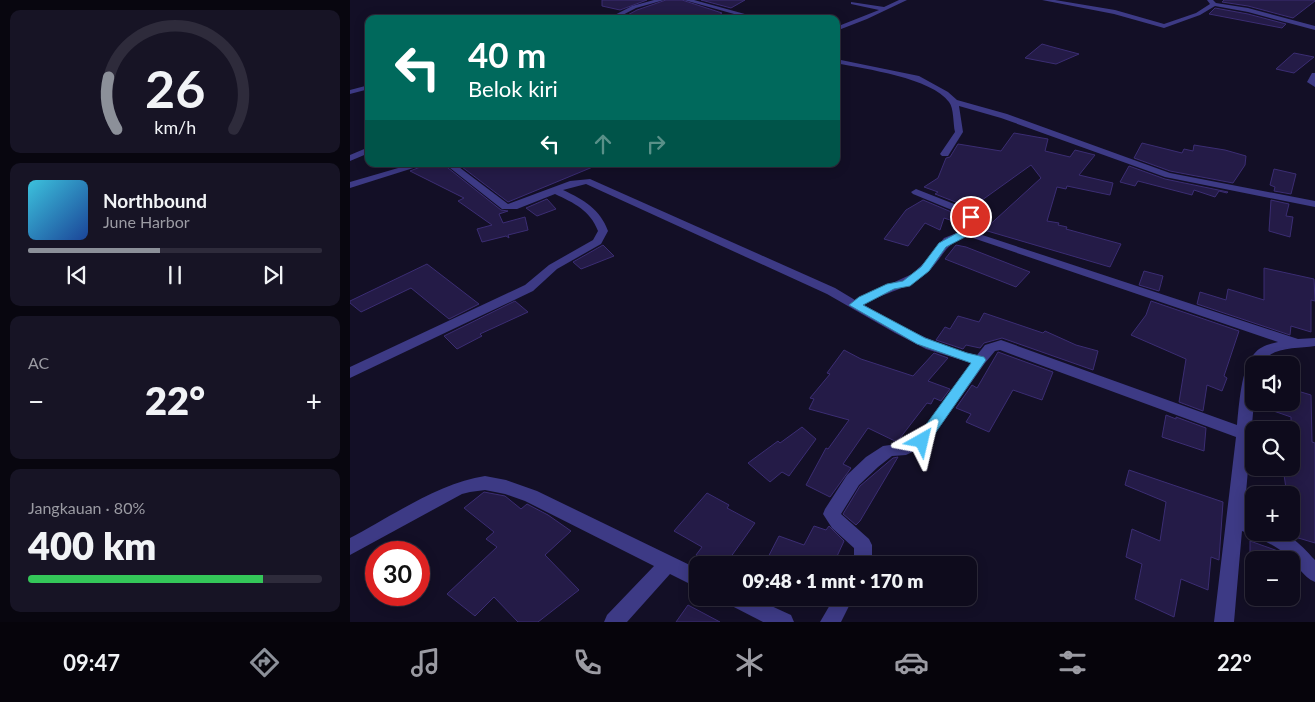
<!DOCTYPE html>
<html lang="id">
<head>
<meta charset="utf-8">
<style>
	body { margin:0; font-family:Lato,sans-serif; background:#171425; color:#f1f3f6; height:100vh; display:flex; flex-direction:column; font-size:19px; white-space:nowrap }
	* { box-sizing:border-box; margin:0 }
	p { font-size:16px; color:#9b9ba3 }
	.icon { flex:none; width:28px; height:28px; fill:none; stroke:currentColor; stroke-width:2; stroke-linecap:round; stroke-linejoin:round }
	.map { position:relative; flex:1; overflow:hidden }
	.panel { display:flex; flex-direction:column; gap:10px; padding:10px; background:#08060f; width:350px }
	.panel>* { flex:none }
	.guide { position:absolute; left:15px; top:15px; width:475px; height:152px; border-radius:10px; box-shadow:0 2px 12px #0003,0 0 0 1px #2e2b3b; background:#00695c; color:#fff; overflow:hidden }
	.fabs { position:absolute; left:895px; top:356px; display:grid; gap:10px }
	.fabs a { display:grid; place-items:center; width:55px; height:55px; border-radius:10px; background:#0e0b1c; box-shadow:0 2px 12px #0003,0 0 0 1px #2e2b3b; font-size:25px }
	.speed { position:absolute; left:15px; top:541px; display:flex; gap:10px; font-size:25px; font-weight:700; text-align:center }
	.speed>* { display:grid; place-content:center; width:65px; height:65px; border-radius:50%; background:#0e0b1c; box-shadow:0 2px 12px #0003,0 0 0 1px #2e2b3b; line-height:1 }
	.speed .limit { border:8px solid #d22; background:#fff; color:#111 }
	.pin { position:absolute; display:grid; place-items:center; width:42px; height:42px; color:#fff; margin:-21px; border:2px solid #fff; border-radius:50%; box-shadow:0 1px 5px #0007 }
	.me { position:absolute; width:55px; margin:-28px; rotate:37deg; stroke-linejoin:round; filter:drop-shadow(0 0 4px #0008) }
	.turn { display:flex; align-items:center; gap:18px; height:105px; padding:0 20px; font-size:22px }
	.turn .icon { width:65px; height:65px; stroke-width:2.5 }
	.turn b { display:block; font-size:35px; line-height:42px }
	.lanes { display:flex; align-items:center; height:48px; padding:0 20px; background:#0003; justify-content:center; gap:25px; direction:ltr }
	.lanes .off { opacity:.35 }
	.big { font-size:38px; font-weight:800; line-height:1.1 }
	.panel .widget { flex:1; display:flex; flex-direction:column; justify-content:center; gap:8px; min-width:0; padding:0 18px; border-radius:10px; background:#171425 }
	.panel .dial { align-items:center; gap:0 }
	.dial svg { height:130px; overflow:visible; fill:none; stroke:#2e2b3b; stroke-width:7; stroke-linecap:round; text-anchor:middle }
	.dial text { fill:#f1f3f6; stroke:none }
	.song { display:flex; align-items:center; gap:15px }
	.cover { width:60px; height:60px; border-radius:8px; background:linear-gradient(135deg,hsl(190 70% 55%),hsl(220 70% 35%)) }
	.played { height:5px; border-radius:2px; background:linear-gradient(90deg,#8c9099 45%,#2e2b3b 45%) }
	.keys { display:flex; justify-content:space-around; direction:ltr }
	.heat { display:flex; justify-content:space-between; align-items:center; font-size:28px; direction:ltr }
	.charge { height:8px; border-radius:4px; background:linear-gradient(90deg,#34c759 80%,#2e2b3b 0) }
	.trip { position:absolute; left:339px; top:556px; width:288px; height:50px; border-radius:10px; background:#0e0b1c; box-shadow:0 2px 12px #0003,0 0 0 1px #2e2b3b; font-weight:800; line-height:50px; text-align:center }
	.menu { display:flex; height:80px; justify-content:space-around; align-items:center; background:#06040b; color:#9b9ba3 }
	.menu .icon { width:35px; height:35px }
	.menu .active { color:#8c9099 }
	.menu b { font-size:22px; color:#f1f3f6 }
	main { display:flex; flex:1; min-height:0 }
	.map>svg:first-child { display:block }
	.building { fill:#241b47; stroke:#3b2d73 }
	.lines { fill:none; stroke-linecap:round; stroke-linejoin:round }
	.minor { fill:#3d3a85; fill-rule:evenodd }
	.route { fill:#4fc3f7; stroke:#337fa1 }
</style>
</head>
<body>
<main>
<section class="panel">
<div class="widget dial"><svg viewBox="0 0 100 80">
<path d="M14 69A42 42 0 1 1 86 69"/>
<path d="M14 69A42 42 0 0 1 9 37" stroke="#8c9099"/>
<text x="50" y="56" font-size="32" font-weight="700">26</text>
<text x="50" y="72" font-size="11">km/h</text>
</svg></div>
<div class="widget">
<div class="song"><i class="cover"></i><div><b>Northbound</b><p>June Harbor</p></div></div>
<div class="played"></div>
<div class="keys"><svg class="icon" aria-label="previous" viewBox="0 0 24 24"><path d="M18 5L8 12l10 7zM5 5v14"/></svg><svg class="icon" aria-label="pause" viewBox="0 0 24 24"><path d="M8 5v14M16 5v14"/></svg><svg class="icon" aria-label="next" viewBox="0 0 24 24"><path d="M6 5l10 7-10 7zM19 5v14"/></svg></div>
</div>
<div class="widget"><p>AC</p>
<div class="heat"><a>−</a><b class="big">22°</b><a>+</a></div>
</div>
<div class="widget"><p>Jangkauan · 80%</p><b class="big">400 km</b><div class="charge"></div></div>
</section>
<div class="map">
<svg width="965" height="622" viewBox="0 0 965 622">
	<rect width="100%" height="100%" fill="#130f26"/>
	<g class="building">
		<path d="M252 0H297L270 10 252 6Z"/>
		<path d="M316 0H332L372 13 362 19H270L287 10Z"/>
		<path d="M351 0H395L381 8Z"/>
		<path d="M874 0H965V1L943 18 898 6 872 2Z"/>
		<path d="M865 8 898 14 936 24 932 28 859 14Z"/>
		<path d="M692 44 699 46 729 54 706 64 675 58Z"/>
		<path d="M944 53 964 57 944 73 926 69Z"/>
		<path d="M664 133 698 139 695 151 720 157 725 150 745 155 729 175 763 183 760 195 717 186 716 189 707 187 697 221 709 223 708 225 717 227 716 229 771 244 760 267 634 230 691 178 681 165 621 208 585 194 588 192 574 187 588 178 596 158 600 157 608 144 651 151Z"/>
		<path d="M792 143 832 153 834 149 843 151 844 145 875 150 896 156 895 165 883 183 820 171 784 158Z"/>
		<path d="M78 164H93L151 210 158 211 149 214 153 223 175 217 178 230 158 235 159 238 156 236 132 242 127 229 142 225 108 201 114 198 60 171Z"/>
		<path d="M108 164H250L158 202Z"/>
		<path d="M779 166 815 179 878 192 877 193 869 191 865 197 844 190 842 195 788 181 785 186 770 182Z"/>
		<path d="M924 169 946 174 941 194 924 191 925 187 920 185Z"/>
		<path d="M197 199 206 209 187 216 176 208Z"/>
		<path d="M573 200 611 216 603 221 594 218 590 230 575 223 558 246 534 239 556 210Z"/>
		<path d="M921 200 939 204 936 216 943 217 940 237 919 231Z"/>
		<path d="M253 245 264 256 231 269 223 262Z"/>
		<path d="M606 245 616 247 680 272 666 287 595 259Z"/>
		<path d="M77 264 129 304 99 319 61 288 11 312 0 303V301Z"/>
		<path d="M914 268 964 279 965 301 961 300V332L941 326 940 335 847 304 850 292 876 300 878 289 914 300Z"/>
		<path d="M794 271 813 276 809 291 789 285Z"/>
		<path d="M165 301 178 312 130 334 132 336 107 349 94 336Z"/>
		<path d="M801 301 889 331 874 376 877 378 872 391 857 385 853 411 829 402 836 359 781 335 796 315Z"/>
		<path d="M634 313 693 333 695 331 726 345 748 351 743 370 652 338 634 343 630 348 616 345 613 349 586 340 595 327 600 329 608 316 629 322Z"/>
		<path d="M494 350 511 359 563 376 584 353 598 358 578 381 600 389 591 401 584 398 581 404 577 403 547 442 518 428 493 464 501 468 480 497 456 485 476 448 478 449 499 420 459 409 464 399 460 398 480 374 477 373Z"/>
		<path d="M648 352 703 372 692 400 663 390 639 432 616 422 621 414 606 408 622 385 627 388Z"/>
		<path d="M941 389 961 395 962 442 965 443V543L945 537 941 495H937L933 468H941V417L906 405V402H941Z"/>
		<path d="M816 415 826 419V417L856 428 854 451 812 437Z"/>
		<path d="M452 427 466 439 439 476 432 472 420 482 398 463 428 441 430 443Z"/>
		<path d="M548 457 510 521 506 525 493 514 510 486 543 458Z"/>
		<path d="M779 470 873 502 869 560 861 557 858 590 831 579 824 617 785 599 792 564 776 557 782 529 810 541 816 502 775 485Z"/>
		<path d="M134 492 155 496 171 509 177 504 198 515 221 531 195 555 229 590 188 622H168L144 597 125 616 97 594 147 547 136 539 144 532 114 508Z"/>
		<path d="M357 493 379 505 377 508 405 523 375 565H363L346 555 352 547 324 531Z"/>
		<path d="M464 526 476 530 479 526 494 541 483 565H414L429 536 454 545Z"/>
		<path d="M900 541 928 551 940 560H900Z"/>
		<path d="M338 605 370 622H326Z"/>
	</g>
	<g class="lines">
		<g class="minor">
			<path d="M304 0H314L286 8 265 19H257L282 6Z"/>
			<path d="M334 0H344L413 19H402Z"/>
			<path d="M549 0H557L517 19 486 31V27L529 10 501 4V2L534 7Z"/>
			<path d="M692 0H705L765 10 814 24 846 13 860 4 857 0H863L866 3 898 8 965 26V30L898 12 865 6 850 15 814 28 764 14Z"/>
			<path d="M486 59 569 76 598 92 607 100 657 114 820 173 965 201V207L815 177 651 118 609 106 613 132 598 156H592L590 154 605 132C603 124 604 108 599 102 582 78 515 69 486 63Z"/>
			<path d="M962 73H965V87L957 82Z"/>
			<path d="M19 85V89L0 94V90Z"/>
			<path d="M19 147V153L0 161V155Z"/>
			<path d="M62 164H76L0 188V182Z"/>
			<path d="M95 164H105L158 204 220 181 240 179 485 288 505 300 562 274 575 262 594 238 609 232 616 217 614 215 563 194 561 192 566 189 622 211 626 217 620 231 948 339 965 338V346C947 349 920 346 911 365H904V402L894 515 904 520V532C938 532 942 535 965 560V582C952 577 947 563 937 555 923 544 907 537 892 531L884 622H864L886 437 650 350 645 351 635 363 577 445 556 455 542 456 528 467 509 485 491 514 519 539 522 545V565H504V548L482 528 473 514 475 509 497 475 516 457 533 446 554 443 567 437 621 363 576 349 545 333 477 294 236 184 213 190C234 200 250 209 258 231L251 244 207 269 183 291 0 378V367L175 285 199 265 243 240 248 231C240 210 224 203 205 194L167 209H152ZM620 237 928 342C919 344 910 346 904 354 891 368 889 406 887 425L651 340 635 345 627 355C586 346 550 325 514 305 534 292 559 289 577 273 592 260 597 238 620 237Z"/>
			<path d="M135 476 156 480 187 491 348 569V588L320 574 277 622H254L257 615 304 566 175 501 155 494 135 490 120 492 112 494 0 555V538C40 517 91 482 135 476Z"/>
			<path d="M376 598H404L441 615 444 622H413L378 604Z"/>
			<path d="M484 598H503L491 622H470Z"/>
		</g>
	</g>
	<path class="route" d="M618 215H621L626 217 617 236 596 247 579 271 560 286 544 289 513 305 575 338 617 353 634 357 636 360 577 445 572 447 567 445 565 441 567 437 621 363 567 344 499 305 509 297 537 284 553 281 571 267 589 243 609 232Z"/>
</svg>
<div class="fabs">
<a><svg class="icon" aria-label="sound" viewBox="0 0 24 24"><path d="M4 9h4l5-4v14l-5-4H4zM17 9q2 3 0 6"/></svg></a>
<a><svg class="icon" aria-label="search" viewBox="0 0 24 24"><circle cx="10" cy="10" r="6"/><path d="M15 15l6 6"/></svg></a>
<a>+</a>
<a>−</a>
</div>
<div class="speed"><div class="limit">30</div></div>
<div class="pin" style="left:621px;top:217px;background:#d93025"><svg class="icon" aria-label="arrive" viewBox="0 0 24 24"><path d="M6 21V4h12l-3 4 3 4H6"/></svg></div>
<svg class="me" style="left:572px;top:441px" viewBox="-20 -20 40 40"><path d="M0-17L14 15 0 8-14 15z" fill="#4fc3f7" stroke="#fff" stroke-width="4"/></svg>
<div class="trip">09:48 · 1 mnt · 170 m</div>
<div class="guide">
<div class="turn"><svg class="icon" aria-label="left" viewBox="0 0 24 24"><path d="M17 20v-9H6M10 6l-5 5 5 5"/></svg><div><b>40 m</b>Belok kiri</div></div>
<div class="lanes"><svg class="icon" aria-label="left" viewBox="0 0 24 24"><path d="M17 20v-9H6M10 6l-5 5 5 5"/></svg><svg class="icon off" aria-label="ahead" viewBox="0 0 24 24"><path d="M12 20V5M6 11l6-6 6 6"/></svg><svg class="icon off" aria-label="right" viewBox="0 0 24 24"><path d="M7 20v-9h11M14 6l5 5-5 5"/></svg></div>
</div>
</div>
</main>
<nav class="menu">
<b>09:47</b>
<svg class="icon active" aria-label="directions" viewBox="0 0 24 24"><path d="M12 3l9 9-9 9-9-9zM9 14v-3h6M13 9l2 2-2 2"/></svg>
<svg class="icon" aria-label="music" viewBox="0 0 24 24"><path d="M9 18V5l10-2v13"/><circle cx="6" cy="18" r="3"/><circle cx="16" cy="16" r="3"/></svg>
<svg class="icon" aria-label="phone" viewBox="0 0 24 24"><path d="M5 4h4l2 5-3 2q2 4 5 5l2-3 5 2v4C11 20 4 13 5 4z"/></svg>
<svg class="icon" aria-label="climate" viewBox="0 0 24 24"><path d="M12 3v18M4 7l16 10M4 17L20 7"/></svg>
<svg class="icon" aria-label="car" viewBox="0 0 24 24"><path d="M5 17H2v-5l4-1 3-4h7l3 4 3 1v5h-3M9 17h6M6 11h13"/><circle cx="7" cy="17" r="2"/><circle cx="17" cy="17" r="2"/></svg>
<svg class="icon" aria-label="filters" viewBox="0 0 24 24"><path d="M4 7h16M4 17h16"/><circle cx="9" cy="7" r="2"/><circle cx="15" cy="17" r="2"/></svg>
<b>22°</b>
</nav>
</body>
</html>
